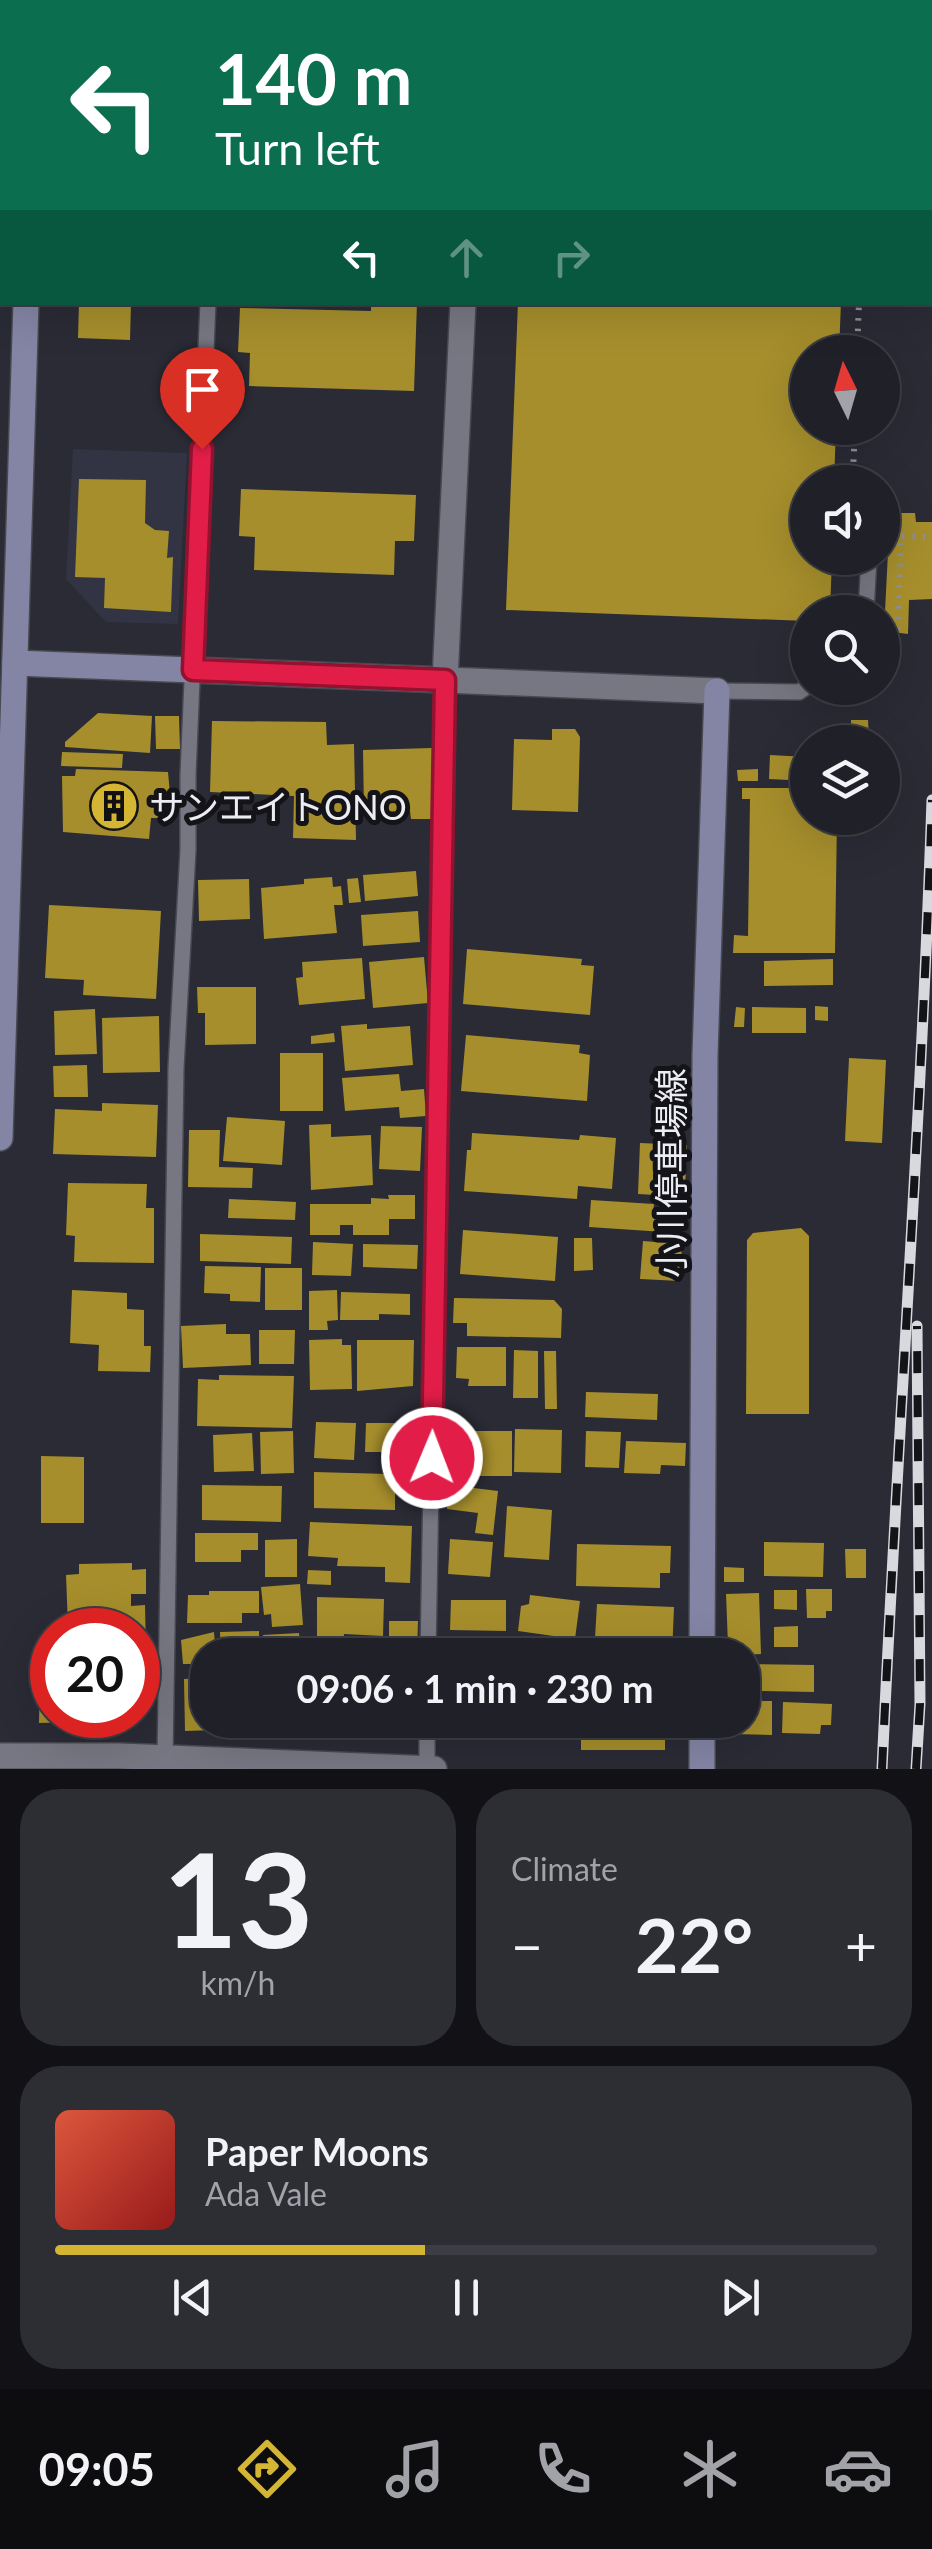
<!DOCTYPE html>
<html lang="en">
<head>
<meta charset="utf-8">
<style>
	body { margin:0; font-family:Lato,"Noto Sans JP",sans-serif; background:#2d2d34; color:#f1f3f6; height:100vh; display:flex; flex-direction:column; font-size:38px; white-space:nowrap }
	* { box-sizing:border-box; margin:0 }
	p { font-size:32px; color:#a2a3a8 }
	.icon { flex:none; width:55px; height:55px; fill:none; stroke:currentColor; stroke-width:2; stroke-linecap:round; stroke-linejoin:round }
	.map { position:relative; height:1769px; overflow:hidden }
	.side { display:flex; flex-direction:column; gap:20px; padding:20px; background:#121216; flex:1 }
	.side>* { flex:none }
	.banner { position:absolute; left:0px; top:0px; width:932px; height:305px; box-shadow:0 10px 40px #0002,0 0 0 2px #3d3e45; background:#0b6e4f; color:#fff; overflow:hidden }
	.needle { width:65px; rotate:355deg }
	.buttons { position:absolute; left:790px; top:335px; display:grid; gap:20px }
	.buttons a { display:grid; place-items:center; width:110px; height:110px; border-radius:50%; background:#202028; box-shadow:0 10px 40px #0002,0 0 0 2px #3d3e45; font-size:50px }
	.speed { position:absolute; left:30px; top:1608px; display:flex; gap:20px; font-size:50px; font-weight:700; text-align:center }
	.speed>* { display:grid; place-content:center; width:130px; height:130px; border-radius:50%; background:#202028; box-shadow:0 10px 40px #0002,0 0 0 2px #3d3e45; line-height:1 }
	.speed .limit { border:15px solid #d22; background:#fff; color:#111 }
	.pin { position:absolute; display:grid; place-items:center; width:85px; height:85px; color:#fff; margin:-102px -42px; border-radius:50% 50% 50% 0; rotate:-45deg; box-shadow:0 0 10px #0007 }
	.pin .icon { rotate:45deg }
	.me { position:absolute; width:110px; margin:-55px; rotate:1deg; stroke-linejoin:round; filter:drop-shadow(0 0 8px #0008) }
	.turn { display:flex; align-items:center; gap:35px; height:210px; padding:0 50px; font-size:45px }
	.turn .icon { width:130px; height:130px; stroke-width:2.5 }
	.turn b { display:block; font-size:70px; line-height:85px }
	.lanes { display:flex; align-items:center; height:95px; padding:0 50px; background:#0003; justify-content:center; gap:50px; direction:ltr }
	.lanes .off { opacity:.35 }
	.big { font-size:75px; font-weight:700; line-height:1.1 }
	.side .tile { flex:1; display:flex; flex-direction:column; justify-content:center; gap:15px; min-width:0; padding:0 35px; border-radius:40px; background:#2d2d34 }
	.side .dial { align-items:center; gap:0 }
	.dial b { font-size:130px; line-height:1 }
	.song { display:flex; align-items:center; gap:30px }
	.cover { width:120px; height:120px; border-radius:15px; background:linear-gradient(135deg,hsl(10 70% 55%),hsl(0 70% 35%)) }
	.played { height:10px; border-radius:5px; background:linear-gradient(90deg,#d5b534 45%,#3d3e45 45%) }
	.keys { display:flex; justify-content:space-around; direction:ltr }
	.heat { display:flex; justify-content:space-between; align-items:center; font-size:55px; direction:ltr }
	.side .tiles { flex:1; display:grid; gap:20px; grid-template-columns:1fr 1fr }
	.tile:last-child { grid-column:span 2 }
	.trip { position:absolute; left:190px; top:1638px; width:570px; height:100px; border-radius:40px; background:#202028; box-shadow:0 10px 40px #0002,0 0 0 2px #3d3e45; font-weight:700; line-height:100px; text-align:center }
	.menu { display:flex; height:160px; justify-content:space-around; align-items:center; background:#0d0d10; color:#a2a3a8 }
	.menu .icon { width:70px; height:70px }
	.menu .selected { color:#d5b534 }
	.menu b { font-size:45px; color:#f1f3f6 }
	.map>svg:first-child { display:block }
	.built { fill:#323443 }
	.building { fill:#a68e2c }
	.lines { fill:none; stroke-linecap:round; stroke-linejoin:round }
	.lane-casing { stroke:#474850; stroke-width:18 }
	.street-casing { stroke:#474850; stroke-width:28 }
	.secondary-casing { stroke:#474850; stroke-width:28 }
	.path { stroke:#8e8f97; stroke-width:6; stroke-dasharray:2.5 8; stroke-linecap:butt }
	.lane { stroke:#767782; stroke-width:15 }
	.street { stroke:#767782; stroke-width:25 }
	.secondary { stroke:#8485a5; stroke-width:25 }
	.rail-casing { stroke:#d8d9df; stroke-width:11 }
	.rail { stroke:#141418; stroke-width:8; stroke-dasharray:22; stroke-linecap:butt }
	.route-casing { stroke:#92132f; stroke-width:25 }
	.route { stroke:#e11d48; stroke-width:18 }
	.labels { text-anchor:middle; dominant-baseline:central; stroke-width:10; stroke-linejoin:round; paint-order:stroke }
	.poi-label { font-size:35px; fill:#ecedf3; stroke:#141418; text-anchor:start }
	.street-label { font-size:35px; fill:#ecedf3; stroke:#141418 }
</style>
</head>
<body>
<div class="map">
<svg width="932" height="1769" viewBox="0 0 932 1769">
	<rect width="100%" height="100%" fill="#2a2b35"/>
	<path class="built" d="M73 449 187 453 178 624 106 622 66 579Z"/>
	<g class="building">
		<path d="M79 302H131L130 340 78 338Z"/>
		<path d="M371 302H417L414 391 249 386 250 353 238 352 240 308 371 311Z"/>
		<path d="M518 302H841L839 352H808V428H836L834 482H808V558H832L830 612H808V621L506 610Z"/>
		<path d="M79 479 146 480 145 523 155 530 169 531 167 558 173 557 171 612 104 608 105 578 75 577Z"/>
		<path d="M241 489 416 495 414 541H395L394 575 254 570 255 537 239 536Z"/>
		<path d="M890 513H915L916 522H932V599L909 600 908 634 884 631Z"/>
		<path d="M856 688H880V695H855Z"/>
		<path d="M98 713 152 716 150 753 65 747V742Z"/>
		<path d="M155 716H179L180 749H156Z"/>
		<path d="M851 720H868L869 739 851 740Z"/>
		<path d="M212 721 326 722 327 745 354 744 356 840 293 838 294 796 210 792Z"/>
		<path d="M552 729H575L580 737 578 812 512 810 514 739 552 740Z"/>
		<path d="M432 748 434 819H411L410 811 364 812 363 750Z"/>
		<path d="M62 752 123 754 122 768 61 766Z"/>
		<path d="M770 755 808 757V781L769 779Z"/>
		<path d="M76 769 168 772 170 794 163 818H151L149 839 63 832 62 776H75Z"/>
		<path d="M758 769V781H738L737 770Z"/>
		<path d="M742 788H808V818H837L835 953H733L734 935 748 936 750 799H742Z"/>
		<path d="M416 871 418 896 365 901 363 875Z"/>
		<path d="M332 877 333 887 341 886 343 905H334L337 933 264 939 261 888 304 884V879Z"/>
		<path d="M358 878 361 902 349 903 347 879Z"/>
		<path d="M249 879 250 919 199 921 198 880Z"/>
		<path d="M49 905 161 911 156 999 83 995 84 980 45 978Z"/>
		<path d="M418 911 420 942 363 946 361 915Z"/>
		<path d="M467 949 582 959 581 965 594 966 590 1015 463 1004Z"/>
		<path d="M424 957 428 1003 373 1008 369 962Z"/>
		<path d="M362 958 365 999 299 1005 296 978 303 977 302 962Z"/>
		<path d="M833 959V985L764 986V961Z"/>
		<path d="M197 987H256V1044L205 1045V1013H198Z"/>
		<path d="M815 1006 828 1007V1021L815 1020Z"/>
		<path d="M736 1007 745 1008 744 1027H734Z"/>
		<path d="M752 1007 806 1008V1033H752Z"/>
		<path d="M95 1009 97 1054 55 1055 54 1011Z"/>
		<path d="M159 1016 160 1072 103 1073 102 1018Z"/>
		<path d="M367 1024V1029L410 1026 413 1065 345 1071 341 1026Z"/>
		<path d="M334 1033 335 1042 311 1044V1036Z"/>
		<path d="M466 1035 580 1045 579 1053 590 1055 587 1101 461 1091Z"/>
		<rect x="280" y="1053" width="43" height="58"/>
		<path d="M849 1058 886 1060 882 1143 845 1141Z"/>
		<path d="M87 1065 88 1097H54L53 1066Z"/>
		<path d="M399 1074 401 1091 424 1089 426 1116 400 1118 399 1107 345 1111 342 1078Z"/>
		<path d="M102 1103 158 1105 156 1157 53 1154 55 1109 102 1111Z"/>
		<path d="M227 1117 285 1121 282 1165 223 1161Z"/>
		<path d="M331 1124V1137L371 1135 373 1185 311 1190 309 1125Z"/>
		<path d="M381 1126 422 1127 420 1171 379 1169Z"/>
		<path d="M189 1130H220L219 1167 253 1168 252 1188 188 1187Z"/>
		<path d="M472 1133 579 1140 580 1135 616 1138 612 1189 578 1186 577 1199 464 1191 467 1150H471Z"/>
		<path d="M640 1143 687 1145 685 1188 655 1187V1195L638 1194Z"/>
		<path d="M68 1183 147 1184 146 1208H154V1263L74 1262 75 1236 66 1235Z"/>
		<path d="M388 1195H415V1219H389V1235H353V1225H340V1235H310V1204H371V1198L389 1199Z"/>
		<path d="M229 1199 296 1202 295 1220 228 1218Z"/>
		<path d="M591 1200 654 1204 653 1212 681 1213 679 1233 589 1227Z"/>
		<path d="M801 1228 809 1236V1414H746L747 1240 753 1233Z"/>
		<path d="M463 1230 558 1237 555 1281 460 1274Z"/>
		<path d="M200 1234 292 1237 291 1264 200 1261Z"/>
		<path d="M574 1238H592L593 1270 574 1271Z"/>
		<path d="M643 1241 682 1244 680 1281 640 1279Z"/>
		<path d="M313 1242 353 1244 351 1276 312 1275Z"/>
		<path d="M363 1244 418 1245 417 1269 363 1267Z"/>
		<path d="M205 1266 261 1267 260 1302 230 1301V1294L204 1293Z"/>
		<rect x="265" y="1268" width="37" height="42"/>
		<path d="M72 1290 127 1293V1309L144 1310V1346H151L150 1372 98 1371 99 1345 70 1343Z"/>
		<path d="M337 1290 338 1320 327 1321 328 1330H309V1291Z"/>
		<path d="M341 1292 410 1294V1315L379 1314V1320H340Z"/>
		<path d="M454 1298 554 1300 562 1309 561 1338 467 1336V1323H453Z"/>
		<path d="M226 1324V1334H250L251 1365 183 1368 181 1326Z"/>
		<path d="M259 1330H295L294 1364H259Z"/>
		<path d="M342 1339V1345H351L352 1389 310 1390 309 1340Z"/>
		<path d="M357 1340H414L413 1386 357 1391Z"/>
		<path d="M457 1347H506V1386H468L469 1379 456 1378Z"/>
		<path d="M514 1350 538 1351V1398H513Z"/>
		<path d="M544 1351H556L557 1409H545Z"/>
		<path d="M219 1375 294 1376 292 1428 197 1426 198 1379 219 1380Z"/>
		<path d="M586 1392 658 1394 657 1420 585 1417Z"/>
		<path d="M316 1422 356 1423 354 1460 314 1458Z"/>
		<path d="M366 1423H408V1452H365Z"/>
		<path d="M515 1429 562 1430 561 1473 514 1472Z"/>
		<path d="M293 1431 294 1473 261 1474 260 1432Z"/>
		<path d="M468 1431H512V1476H459V1442L468 1438Z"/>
		<path d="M586 1431 621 1432 619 1468 585 1467Z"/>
		<path d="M252 1433 254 1471 214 1472 213 1435Z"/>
		<path d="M626 1441 686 1443 685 1466 661 1465 660 1474 624 1473Z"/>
		<path d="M41 1456 84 1457V1523H41Z"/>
		<path d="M314 1472 388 1474V1483L395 1484V1510L314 1508Z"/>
		<path d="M202 1485 282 1486 281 1522 202 1520Z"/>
		<path d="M450 1485 498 1491 493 1535 475 1533 478 1513 447 1509Z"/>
		<path d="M507 1506 552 1510 549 1560 504 1557Z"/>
		<path d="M310 1522 412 1526 410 1583 385 1582V1567L337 1566 338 1558 308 1556Z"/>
		<path d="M195 1533H258V1550H241V1562H195Z"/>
		<path d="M297 1539V1577H265V1540Z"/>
		<path d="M450 1539 493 1542 490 1577 448 1574Z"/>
		<path d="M764 1542 824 1543 823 1577 764 1576Z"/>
		<path d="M577 1544 671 1546 670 1573H660V1588L576 1586Z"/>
		<path d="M845 1549H866V1578H846Z"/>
		<path d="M132 1563V1570L146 1569V1594H131V1606L145 1605 146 1649H138V1630H79V1626H68L66 1575 79 1574V1564Z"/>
		<path d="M724 1567 744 1568V1582H724Z"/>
		<path d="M308 1570 331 1571V1585L307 1584Z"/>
		<path d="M300 1584 303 1625 272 1627 271 1614 264 1615 261 1587Z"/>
		<path d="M806 1589H832V1611H826V1618H807Z"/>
		<path d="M774 1590H797V1610L774 1609Z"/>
		<path d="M209 1591H259V1613H242V1623H187L188 1595H209Z"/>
		<path d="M759 1593 761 1654 742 1655V1644L728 1645 726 1594Z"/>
		<path d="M530 1595 580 1601 575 1639 518 1631 521 1606 529 1604Z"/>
		<path d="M317 1597 384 1599 383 1636 344 1634 343 1645 317 1644Z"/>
		<path d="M451 1600H506V1631L450 1630Z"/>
		<path d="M597 1604 674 1607 672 1655H594Z"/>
		<path d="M389 1621H418L417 1655H380V1650H389Z"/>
		<path d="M798 1626V1647H774V1627Z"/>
		<path d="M259 1631V1655H221L220 1632Z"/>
		<path d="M214 1632 216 1655H208V1675L191 1676V1664H183L181 1640Z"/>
		<path d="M299 1633 301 1655H265L263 1635Z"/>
		<path d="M742 1664 814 1665V1692L762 1691V1701H772V1735L733 1734V1720H742Z"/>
		<path d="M40 1677H52V1715H113V1721L39 1723Z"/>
		<path d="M138 1677H147L146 1716H138Z"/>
		<path d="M208 1678V1720H216V1730L185 1731 184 1679Z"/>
		<path d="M783 1702 832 1704 831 1725H821L820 1734 782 1733Z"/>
		<path d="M310 1720H358L357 1734 309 1731Z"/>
		<path d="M365 1720H419L418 1738 364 1736Z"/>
		<path d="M536 1720H561L562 1728H536Z"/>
		<rect x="581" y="1720" width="84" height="30"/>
	</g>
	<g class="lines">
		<g class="lane-casing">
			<g id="lane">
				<path d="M220 2V0"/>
				<path d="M609 2V0"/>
				<path d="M735 2V0"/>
				<path d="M0 9 2 8"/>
				<path d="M866 612 869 558"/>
				<path d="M717 691 799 692 808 686"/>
				<path d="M428 1655 445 680"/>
				<path d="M165 1758 176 1068 188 850V775L208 302"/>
				<path d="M427 1769V1720"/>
			</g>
		</g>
		<g class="street-casing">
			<g id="street">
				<path d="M479 2V0"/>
				<path d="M862 2V0"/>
				<path d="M463 302 445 680 717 691"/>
				<path d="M0 1756H120L434 1769"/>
			</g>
		</g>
		<g class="secondary-casing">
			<g id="secondary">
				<path d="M36 2V0"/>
				<path d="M15 663 445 680"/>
				<path d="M0 1138 26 302"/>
				<path d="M702 1655 705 1055 717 691"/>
				<path d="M702 1769V1720"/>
			</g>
		</g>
		<g class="path">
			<path d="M857 352 859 302"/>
			<path d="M855 428 853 472 862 482"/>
			<path d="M882 646H897L901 536 932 537"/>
		</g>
		<use href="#lane" class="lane"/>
		<use href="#street" class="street"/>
		<use href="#secondary" class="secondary"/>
		<g class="rail-casing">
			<g id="rail">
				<path d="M882 1769C897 1446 921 1124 932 800"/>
				<path d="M916 1769 920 1704 917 1326"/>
			</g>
		</g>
		<use href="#rail" class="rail"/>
	</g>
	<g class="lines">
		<g class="route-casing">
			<path id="route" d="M202 449 193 670 445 680 432 1458"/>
		</g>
		<use href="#route" class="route"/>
	</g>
	<defs>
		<g id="building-disc" transform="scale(2.5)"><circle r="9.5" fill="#d5b534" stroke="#141418"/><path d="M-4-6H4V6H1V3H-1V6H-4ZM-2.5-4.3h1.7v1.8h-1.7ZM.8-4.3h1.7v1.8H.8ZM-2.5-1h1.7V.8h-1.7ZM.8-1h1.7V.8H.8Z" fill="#111"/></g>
	</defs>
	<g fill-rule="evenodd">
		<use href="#building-disc" x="114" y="806"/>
	</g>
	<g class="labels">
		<g class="poi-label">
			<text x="149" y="806">サンエイトONO</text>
		</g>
		<g class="street-label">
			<text transform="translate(670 1173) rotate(-90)">小川停車場線</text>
		</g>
	</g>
</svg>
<div class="buttons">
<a><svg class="needle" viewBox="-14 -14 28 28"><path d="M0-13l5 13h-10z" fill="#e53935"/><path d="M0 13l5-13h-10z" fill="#a2a3a8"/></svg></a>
<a><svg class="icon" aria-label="sound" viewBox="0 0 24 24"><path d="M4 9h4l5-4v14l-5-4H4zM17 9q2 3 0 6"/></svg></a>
<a><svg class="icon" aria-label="search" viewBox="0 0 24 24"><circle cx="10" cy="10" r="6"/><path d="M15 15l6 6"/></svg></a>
<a><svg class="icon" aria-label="layers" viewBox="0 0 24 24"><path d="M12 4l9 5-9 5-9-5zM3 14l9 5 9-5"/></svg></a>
</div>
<div class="speed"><div class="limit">20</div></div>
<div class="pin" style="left:202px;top:449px;background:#d93025"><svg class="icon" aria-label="arrive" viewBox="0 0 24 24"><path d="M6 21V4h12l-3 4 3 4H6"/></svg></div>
<svg class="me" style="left:432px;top:1458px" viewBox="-20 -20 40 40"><circle r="17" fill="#e11d48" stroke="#fff" stroke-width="3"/><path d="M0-11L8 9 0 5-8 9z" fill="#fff"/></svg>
<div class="trip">09:06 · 1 min · 230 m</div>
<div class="banner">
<div class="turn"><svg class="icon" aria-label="left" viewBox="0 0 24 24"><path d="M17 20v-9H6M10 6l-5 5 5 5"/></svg><div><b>140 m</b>Turn left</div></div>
<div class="lanes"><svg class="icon" aria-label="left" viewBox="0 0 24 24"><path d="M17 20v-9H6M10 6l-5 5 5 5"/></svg><svg class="icon off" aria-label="ahead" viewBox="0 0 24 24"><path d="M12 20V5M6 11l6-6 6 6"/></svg><svg class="icon off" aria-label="right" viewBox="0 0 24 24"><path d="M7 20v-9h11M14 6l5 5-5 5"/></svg></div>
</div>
</div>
<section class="side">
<div class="tiles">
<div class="tile dial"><b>13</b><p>km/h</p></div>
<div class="tile"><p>Climate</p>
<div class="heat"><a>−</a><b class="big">22°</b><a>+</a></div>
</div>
<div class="tile">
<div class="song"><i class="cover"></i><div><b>Paper Moons</b><p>Ada Vale</p></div></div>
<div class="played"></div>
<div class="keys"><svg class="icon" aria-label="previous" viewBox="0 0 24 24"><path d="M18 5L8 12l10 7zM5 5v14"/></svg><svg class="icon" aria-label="pause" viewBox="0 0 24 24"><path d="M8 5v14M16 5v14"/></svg><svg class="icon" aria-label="next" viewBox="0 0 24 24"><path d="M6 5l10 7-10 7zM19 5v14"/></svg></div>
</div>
</div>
</section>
<nav class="menu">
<b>09:05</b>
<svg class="icon selected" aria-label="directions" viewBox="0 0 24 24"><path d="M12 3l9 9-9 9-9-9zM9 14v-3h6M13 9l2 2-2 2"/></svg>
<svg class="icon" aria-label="music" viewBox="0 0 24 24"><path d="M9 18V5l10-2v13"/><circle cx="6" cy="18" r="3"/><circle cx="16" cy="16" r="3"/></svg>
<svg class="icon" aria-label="phone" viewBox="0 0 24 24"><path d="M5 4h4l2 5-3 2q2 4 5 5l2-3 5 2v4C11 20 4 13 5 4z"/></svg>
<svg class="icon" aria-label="climate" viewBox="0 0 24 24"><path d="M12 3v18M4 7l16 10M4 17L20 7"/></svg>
<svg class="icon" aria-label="car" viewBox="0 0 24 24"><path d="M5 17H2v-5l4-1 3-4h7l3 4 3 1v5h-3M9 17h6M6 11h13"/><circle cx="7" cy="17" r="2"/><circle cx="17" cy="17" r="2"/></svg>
</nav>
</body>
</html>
